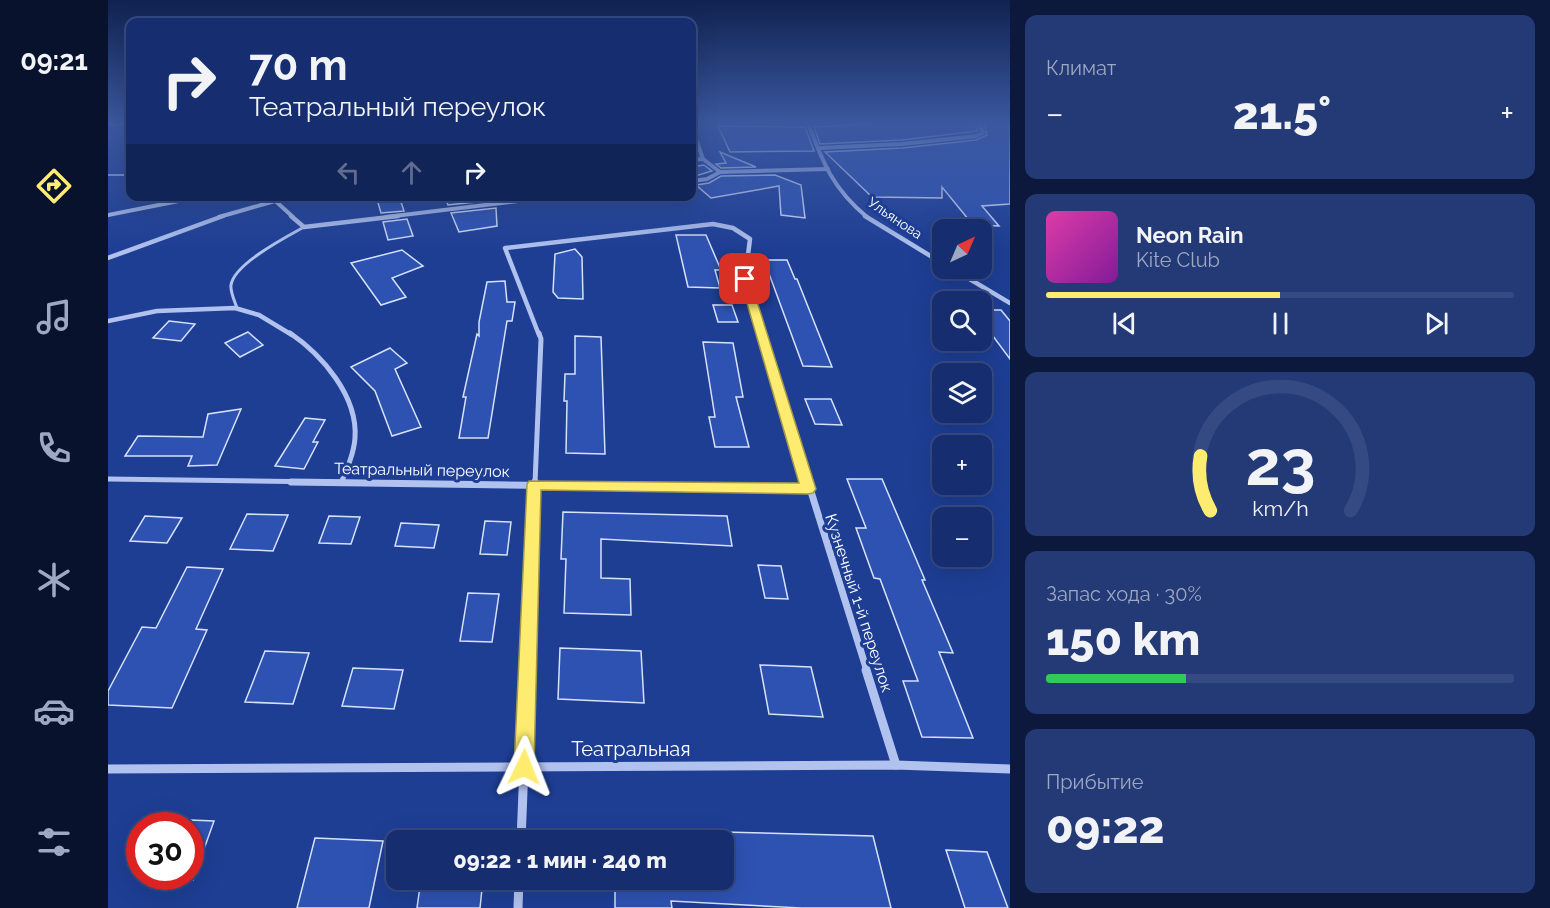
<!DOCTYPE html>
<html lang="ru">
<head>
<meta charset="utf-8">
<style>
	body { margin:0; font-family:Raleway,sans-serif; background:#233a77; color:#f1f3f6; height:100vh; display:flex; flex-direction:column; font-size:22px; white-space:nowrap }
	* { box-sizing:border-box; margin:0 }
	p { font-size:20px; color:#9ea8c3 }
	.icon { flex:none; width:33px; height:33px; fill:none; stroke:currentColor; stroke-width:2; stroke-linecap:round; stroke-linejoin:round }
	.map { position:relative; flex:1; overflow:hidden }
	.panel { display:flex; flex-direction:column; gap:15px; padding:15px; background:#0c193d; width:540px }
	.panel>* { flex:none }
	.guide { position:absolute; left:18px; top:18px; width:570px; height:183px; border-radius:12px; box-shadow:0 6px 24px #0002,0 0 0 2px #354a82; background:#162e6f; color:#f1f3f6; overflow:hidden }
	.needle { width:39px; rotate:44deg }
	.fabs { position:absolute; left:824px; top:219px; display:grid; gap:12px }
	.fabs a { display:grid; place-items:center; width:60px; height:60px; border-radius:12px; background:#162e6f; box-shadow:0 6px 24px #0002,0 0 0 2px #354a82; font-size:30px }
	.speed { position:absolute; left:18px; top:812px; display:flex; gap:12px; font-size:30px; font-weight:700; text-align:center }
	.speed>* { display:grid; place-content:center; width:78px; height:78px; border-radius:50%; background:#162e6f; box-shadow:0 6px 24px #0002,0 0 0 2px #354a82; line-height:1 }
	.speed .limit { border:9px solid #d22; background:#fff; color:#111 }
	.pin { position:absolute; display:grid; place-items:center; width:51px; height:51px; color:#fff; margin:-26px; border-radius:12px; box-shadow:0 3px 9px #0006 }
	.me { position:absolute; width:66px; margin:-33px; rotate:2deg; stroke-linejoin:round; filter:drop-shadow(0 0 4px #0008) }
	.turn { display:flex; align-items:center; gap:21px; height:126px; padding:0 24px; font-size:27px }
	.turn .icon { width:78px; height:78px; stroke-width:2.5 }
	.turn b { display:block; font-size:42px; line-height:51px }
	.lanes { display:flex; align-items:center; height:57px; padding:0 24px; background:#0003; justify-content:center; gap:30px; direction:ltr }
	.lanes .off { opacity:.35 }
	.big { font-size:45px; font-weight:800; line-height:1.1 }
	.panel .widget { flex:1; display:flex; flex-direction:column; justify-content:center; gap:9px; min-width:0; padding:0 21px; border-radius:12px; background:#233a77 }
	.panel .dial { align-items:center; gap:0 }
	.dial svg { height:156px; overflow:visible; fill:none; stroke:#354a82; stroke-width:7; stroke-linecap:round; text-anchor:middle }
	.dial text { fill:#f1f3f6; stroke:none }
	.song { display:flex; align-items:center; gap:18px }
	.cover { width:72px; height:72px; border-radius:9px; background:linear-gradient(135deg,hsl(320 70% 55%),hsl(290 70% 35%)) }
	.played { height:6px; border-radius:3px; background:linear-gradient(90deg,#fdec70 50%,#354a82 50%) }
	.keys { display:flex; justify-content:space-around; direction:ltr }
	.heat { display:flex; justify-content:space-between; align-items:center; font-size:33px; direction:ltr }
	.charge { height:9px; border-radius:4px; background:linear-gradient(90deg,#34c759 30%,#354a82 0) }
	.trip { position:absolute; left:278px; top:830px; width:348px; height:60px; border-radius:12px; background:#162e6f; box-shadow:0 6px 24px #0002,0 0 0 2px #354a82; font-weight:800; line-height:60px; text-align:center }
	main { display:flex; flex:1; min-height:0 }
	.tab-bar { display:flex; flex-direction:column; width:108px; justify-content:space-around; align-items:center; background:#09122c; color:#9ea8c3 }
	.tab-bar .icon { width:42px; height:42px }
	.tab-bar .on { color:#fdec70 }
	.tab-bar b { font-size:27px; color:#f1f3f6 }
	.map>svg:first-child { display:block }
	.building { fill:#2e52b2; stroke:#d7e1fa; stroke-width:1.5 }
	.lines { fill:none; stroke-linecap:round; stroke-linejoin:round }
	.lane-far1 { stroke:#b1c2ee; stroke-width:2 }
	.lane { stroke:#b1c2ee; stroke-width:3 }
	.street-far4 { stroke:#b1c2ee; stroke-width:4 }
	.street-far3 { stroke:#b1c2ee; stroke-width:4.5 }
	.street-far2 { stroke:#b1c2ee; stroke-width:5 }
	.street-far1 { stroke:#b1c2ee; stroke-width:7 }
	.street { stroke:#b1c2ee; stroke-width:9 }
	.route { fill:#fdec70; stroke:#a49949; stroke-width:1.5 }
	.labels { text-anchor:middle; dominant-baseline:central; stroke-width:6; stroke-linejoin:round; paint-order:stroke }
	.far-street-label { font-size:14px; fill:#fff; stroke:#1e3e94 }
	.street-label { font-size:16px; fill:#fff; stroke:#1e3e94 }
	.near-street-label { font-size:20px; fill:#fff; stroke:#1e3e94 }
</style>
</head>
<body>
<main>
<nav class="tab-bar">
<b>09:21</b>
<svg class="icon on" aria-label="directions" viewBox="0 0 24 24"><path d="M12 3l9 9-9 9-9-9zM9 14v-3h6M13 9l2 2-2 2"/></svg>
<svg class="icon" aria-label="music" viewBox="0 0 24 24"><path d="M9 18V5l10-2v13"/><circle cx="6" cy="18" r="3"/><circle cx="16" cy="16" r="3"/></svg>
<svg class="icon" aria-label="phone" viewBox="0 0 24 24"><path d="M5 4h4l2 5-3 2q2 4 5 5l2-3 5 2v4C11 20 4 13 5 4z"/></svg>
<svg class="icon" aria-label="climate" viewBox="0 0 24 24"><path d="M12 3v18M4 7l16 10M4 17L20 7"/></svg>
<svg class="icon" aria-label="car" viewBox="0 0 24 24"><path d="M5 17H2v-5l4-1 3-4h7l3 4 3 1v5h-3M9 17h6M6 11h13"/><circle cx="7" cy="17" r="2"/><circle cx="17" cy="17" r="2"/></svg>
<svg class="icon" aria-label="filters" viewBox="0 0 24 24"><path d="M4 7h16M4 17h16"/><circle cx="9" cy="7" r="2"/><circle cx="15" cy="17" r="2"/></svg>
</nav>
<div class="map">
<svg width="902" height="908" viewBox="0 0 902 908">
	<rect width="100%" height="100%" fill="#1e3e94"/>
	<g class="building">
		<path d="M778 123H867L870 131 794 140 712 144 706 127Z"/>
		<path d="M876 123H902V204L874 206 891 226 865 225 834 187V198L764 197 717 152 794 148 868 140 879 135Z"/>
		<path d="M610 126 697 127 706 151 622 152Z"/>
		<path d="M612 152 648 167 613 168 608 164 618 163Z"/>
		<path d="M596 165 604 171 584 177V167Z"/>
		<path d="M667 175 693 185 697 218 673 215 671 186 603 198 588 185 601 183 613 176Z"/>
		<path d="M268 196H291L296 211 273 213Z"/>
		<path d="M336 196H387V200L340 205Z"/>
		<path d="M388 208 389 226 351 232 343 213Z"/>
		<path d="M299 219 305 236 280 240 275 222Z"/>
		<path d="M568 235H598L613 270H607L612 288 580 287Z"/>
		<path d="M467 249 474 257 475 299 450 298 445 292 447 254Z"/>
		<path d="M294 250 315 266 284 278 298 297 273 305 243 263Z"/>
		<path d="M656 260H679L687 279H689L724 367 695 366Z"/>
		<path d="M397 281 399 302H407L404 321H399L380 438H351L358 397H355L369 334 371 336V322L379 282Z"/>
		<path d="M605 305H624L630 322H610Z"/>
		<path d="M873 310H893L902 321V359L873 320Z"/>
		<path d="M61 321 87 324 73 341 45 338Z"/>
		<path d="M140 332 155 345 132 357 117 343Z"/>
		<path d="M467 336 493 337 497 454 458 453 459 401H456L457 374H467Z"/>
		<path d="M595 342 625 343 635 397H628L641 447H607L601 417H607Z"/>
		<path d="M282 348 299 363 287 369 313 427 284 436 267 391 243 367Z"/>
		<path d="M697 399H723L734 425 707 424Z"/>
		<path d="M133 409 109 465 80 466 84 456H17L30 436 95 437 100 414Z"/>
		<path d="M197 418 217 420 205 442H210L196 469 167 466Z"/>
		<path d="M739 479H774L817 580H814L845 653 831 652 865 738 814 737 795 681H810L772 579 766 578 748 528H758Z"/>
		<path d="M455 512 619 516 624 546 493 539V578L522 579 523 615 456 613 458 559H453Z"/>
		<path d="M139 514 180 515 165 551 122 549Z"/>
		<path d="M37 516 74 518 59 543 22 541Z"/>
		<path d="M221 516 252 517 243 544 211 543Z"/>
		<path d="M377 521 403 522 399 555 372 554Z"/>
		<path d="M293 523 331 525 326 548 287 546Z"/>
		<path d="M650 565 673 566 680 599 657 598Z"/>
		<path d="M79 567 115 569 88 629 99 630 64 708 0 705V691L34 627 48 628Z"/>
		<path d="M360 593 391 594 384 642 352 641Z"/>
		<path d="M452 648 533 651 536 703 450 699Z"/>
		<path d="M157 651 201 653 185 704 137 702Z"/>
		<path d="M652 665 703 667 715 717 661 714Z"/>
		<path d="M245 668 295 670 286 709 234 706Z"/>
		<path d="M82 820 106 821 85 880 82 879Z"/>
		<path d="M615 832 765 836 783 908H693L563 901 564 908H507V879H615Z"/>
		<path d="M207 838 275 841 261 908H189Z"/>
		<path d="M838 850 879 852 900 908H857Z"/>
		<path d="M313 879H375L372 908H309Z"/>
	</g>
	<g class="lines">
		<path class="lane-far1" d="M0 175H22"/>
		<path class="lane" d="M129 308C127 302 122 292 123 285 126 264 178 237 196 227"/>
		<g class="street-far4">
			<path d="M700 123C715 163 725 189 759 217"/>
			<path d="M0 124H22"/>
			<path d="M584 127 595 159 612 172"/>
			<path d="M711 148 794 144 868 136 875 133 871 123"/>
			<path d="M584 160 595 159"/>
			<path d="M584 181 599 179 612 172 720 169"/>
			<path d="M162 196 185 217"/>
			<path d="M0 215 96 196"/>
			<path d="M111 217 167 201"/>
			<path d="M278 217 452 196"/>
		</g>
		<g class="street-far3">
			<path d="M183 216 196 227 290 216"/>
			<path d="M757 216 834 263"/>
			<path d="M0 258 115 216"/>
			<path d="M843 268 902 303"/>
			<path d="M0 321 49 311 127 308 151 315 184 335"/>
			<path d="M431 335 397 248 605 224 625 228 642 239 637 279 654 335"/>
		</g>
		<g class="street-far2">
			<path d="M182 333C214 355 250 396 247 438 246 453 239 469 233 483"/>
			<path d="M654 333 700 483"/>
			<path d="M0 479 288 483"/>
			<path d="M427 483 433 339 431 333"/>
		</g>
		<g class="street-far1">
			<path d="M183 482 700 489"/>
			<path d="M700 482 759 671"/>
			<path d="M420 671 427 482"/>
		</g>
		<g class="street">
			<path d="M758 670 788 765"/>
			<path d="M0 769 788 765 902 769"/>
			<path d="M413 840 420 670"/>
			<path d="M410 908 411 879"/>
		</g>
	</g>
	<linearGradient id="sky" x2="0" y2="1"><stop stop-color="#102251"/><stop offset="0.49" stop-color="#3b589f"/><stop offset="1" stop-color="#3b589f" stop-opacity="0"/></linearGradient>
	<rect width="902" height="251" fill="url(#sky)"/>
	<path class="route" d="M637 276 642 279 708 489 705 493 700 494 433 490 426 767 423 774 416 777 409 774 406 767 419 484 421 481 691 483 632 279Z"/>
	<g class="labels">
		<g class="far-street-label">
			<text transform="translate(787 218) rotate(34)">Ульянова</text>
		</g>
		<g class="street-label">
			<text transform="translate(314 470) rotate(1)">Театральный переулок</text>
			<text transform="translate(751 603) rotate(72)">Кузнечный 1-й переулок</text>
		</g>
		<g class="near-street-label">
			<text x="523" y="749">Театральная</text>
		</g>
	</g>
</svg>
<div class="fabs">
<a><svg class="needle" viewBox="-14 -14 28 28"><path d="M0-13l5 13h-10z" fill="#e53935"/><path d="M0 13l5-13h-10z" fill="#9ea8c3"/></svg></a>
<a><svg class="icon" aria-label="search" viewBox="0 0 24 24"><circle cx="10" cy="10" r="6"/><path d="M15 15l6 6"/></svg></a>
<a><svg class="icon" aria-label="layers" viewBox="0 0 24 24"><path d="M12 4l9 5-9 5-9-5zM3 14l9 5 9-5"/></svg></a>
<a>+</a>
<a>−</a>
</div>
<div class="speed"><div class="limit">30</div></div>
<div class="pin" style="left:637px;top:279px;background:#d93025"><svg class="icon" aria-label="arrive" viewBox="0 0 24 24"><path d="M6 21V4h12l-3 4 3 4H6"/></svg></div>
<svg class="me" style="left:416px;top:767px" viewBox="-20 -20 40 40"><path d="M0-17L14 15 0 8-14 15z" fill="#fdec70" stroke="#fff" stroke-width="4"/></svg>
<div class="trip">09:22 · 1 мин · 240 m</div>
<div class="guide">
<div class="turn"><svg class="icon" aria-label="right" viewBox="0 0 24 24"><path d="M7 20v-9h11M14 6l5 5-5 5"/></svg><div><b>70 m</b>Театральный переулок</div></div>
<div class="lanes"><svg class="icon off" aria-label="left" viewBox="0 0 24 24"><path d="M17 20v-9H6M10 6l-5 5 5 5"/></svg><svg class="icon off" aria-label="ahead" viewBox="0 0 24 24"><path d="M12 20V5M6 11l6-6 6 6"/></svg><svg class="icon" aria-label="right" viewBox="0 0 24 24"><path d="M7 20v-9h11M14 6l5 5-5 5"/></svg></div>
</div>
</div>
<section class="panel">
<div class="widget"><p>Климат</p>
<div class="heat"><a>−</a><b class="big">21.5°</b><a>+</a></div>
</div>
<div class="widget">
<div class="song"><i class="cover"></i><div><b>Neon Rain</b><p>Kite Club</p></div></div>
<div class="played"></div>
<div class="keys"><svg class="icon" aria-label="previous" viewBox="0 0 24 24"><path d="M18 5L8 12l10 7zM5 5v14"/></svg><svg class="icon" aria-label="pause" viewBox="0 0 24 24"><path d="M8 5v14M16 5v14"/></svg><svg class="icon" aria-label="next" viewBox="0 0 24 24"><path d="M6 5l10 7-10 7zM19 5v14"/></svg></div>
</div>
<div class="widget dial"><svg viewBox="0 0 100 80">
<path d="M14 69A42 42 0 1 1 86 69"/>
<path d="M14 69A42 42 0 0 1 9 41" stroke="#fdec70"/>
<text x="50" y="56" font-size="32" font-weight="700">23</text>
<text x="50" y="72" font-size="11">km/h</text>
</svg></div>
<div class="widget"><p>Запас хода · 30%</p><b class="big">150 km</b><div class="charge"></div></div>
<div class="widget"><p>Прибытие</p><b class="big">09:22</b></div>
</section>
</main>
</body>
</html>
